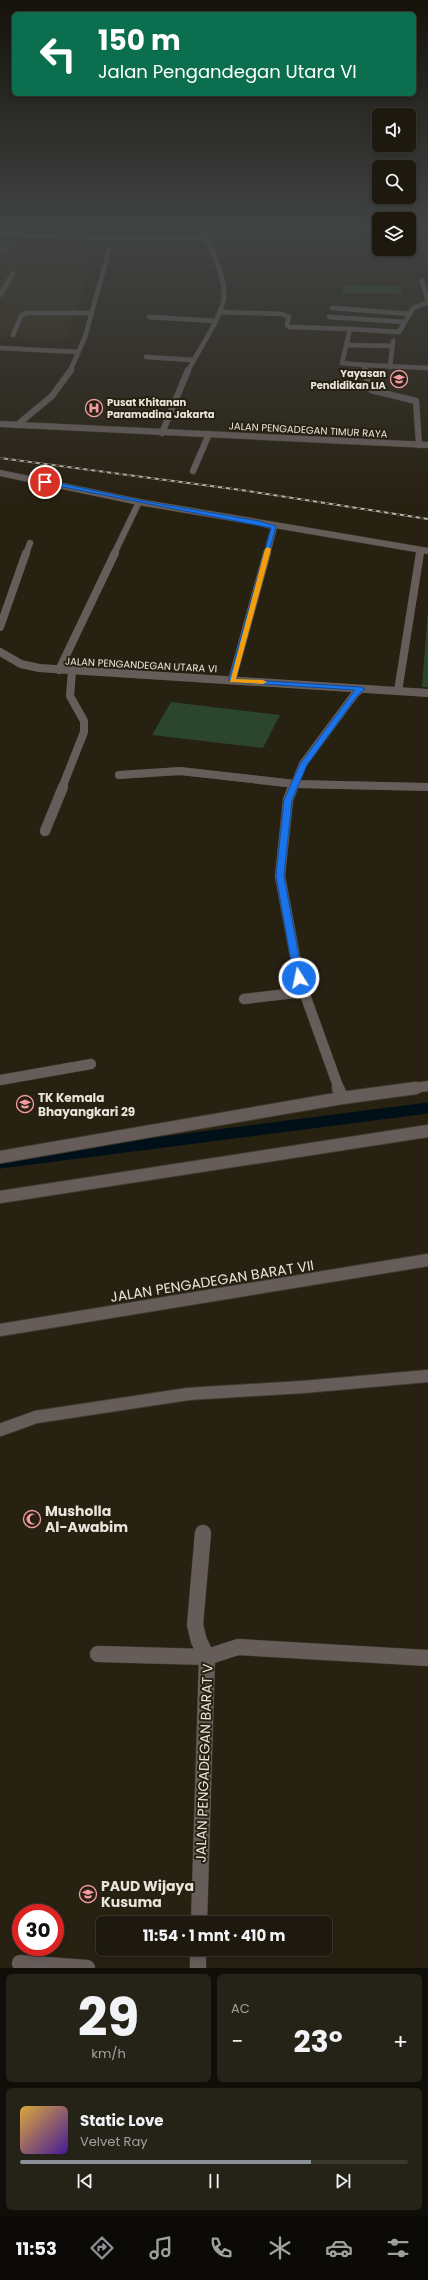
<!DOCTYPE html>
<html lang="id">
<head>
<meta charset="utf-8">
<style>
	body { margin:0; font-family:Poppins,sans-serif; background:#252217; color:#f1f3f6; height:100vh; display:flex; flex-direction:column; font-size:15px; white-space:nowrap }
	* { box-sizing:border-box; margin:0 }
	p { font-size:13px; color:#a0a09e }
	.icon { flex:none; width:22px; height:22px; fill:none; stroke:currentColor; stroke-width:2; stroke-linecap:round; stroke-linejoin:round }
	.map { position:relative; height:1968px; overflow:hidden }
	.details { display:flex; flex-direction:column; gap:6px; padding:6px; background:#100e08; flex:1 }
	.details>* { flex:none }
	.hud { position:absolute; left:12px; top:12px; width:404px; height:84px; border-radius:6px; box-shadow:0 2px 6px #0003,0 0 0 1px #3b382e; background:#0b6e4f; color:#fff; overflow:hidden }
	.tools { position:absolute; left:372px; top:108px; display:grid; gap:8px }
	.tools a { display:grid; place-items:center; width:44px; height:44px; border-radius:6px; background:#1d190e; box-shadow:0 2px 6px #0003,0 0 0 1px #3b382e; font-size:20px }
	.speed { position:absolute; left:12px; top:1904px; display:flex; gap:8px; font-size:20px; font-weight:700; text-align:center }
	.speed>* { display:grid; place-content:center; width:52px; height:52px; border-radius:50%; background:#1d190e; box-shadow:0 2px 6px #0003,0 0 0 1px #3b382e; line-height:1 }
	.speed .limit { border:6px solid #d22; background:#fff; color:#111 }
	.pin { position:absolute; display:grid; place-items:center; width:34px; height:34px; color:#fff; margin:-17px; border:2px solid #fff; border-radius:50%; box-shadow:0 1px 4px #0007 }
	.me { position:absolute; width:44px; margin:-22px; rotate:350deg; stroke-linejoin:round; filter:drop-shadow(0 0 3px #0008) }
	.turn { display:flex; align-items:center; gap:14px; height:84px; padding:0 20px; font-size:18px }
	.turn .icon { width:52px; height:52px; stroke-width:2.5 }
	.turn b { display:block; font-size:28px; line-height:34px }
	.big { font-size:30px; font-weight:700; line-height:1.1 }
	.details .card { flex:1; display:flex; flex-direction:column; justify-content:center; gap:6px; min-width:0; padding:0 14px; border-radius:6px; background:#252217 }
	.details .dial { align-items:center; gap:0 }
	.dial b { font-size:52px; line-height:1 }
	.song { display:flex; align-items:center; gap:12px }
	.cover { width:48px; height:48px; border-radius:6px; background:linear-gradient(135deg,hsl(40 70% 55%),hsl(260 70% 35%)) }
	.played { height:4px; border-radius:2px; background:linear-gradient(90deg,#8c9099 75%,#3b382e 75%) }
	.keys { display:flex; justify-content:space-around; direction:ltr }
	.heat { display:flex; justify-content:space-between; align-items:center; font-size:22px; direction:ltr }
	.details .tiles { flex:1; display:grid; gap:6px; grid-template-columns:1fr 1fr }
	.card:last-child { grid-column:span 2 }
	.trip { position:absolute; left:96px; top:1916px; width:236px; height:40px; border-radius:6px; background:#1d190e; box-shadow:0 2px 6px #0003,0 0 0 1px #3b382e; font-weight:700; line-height:40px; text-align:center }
	.menu { display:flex; height:64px; justify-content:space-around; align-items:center; background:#0c0a06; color:#a0a09e }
	.menu .icon { width:28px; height:28px }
	.menu .current { color:#8c9099 }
	.menu b { font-size:18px; color:#f1f3f6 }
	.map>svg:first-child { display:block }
	.built { fill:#322914 }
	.green { fill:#2b462d }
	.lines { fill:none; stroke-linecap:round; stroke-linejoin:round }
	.stream { stroke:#001019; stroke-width:11 }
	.minor-far5-casing { stroke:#423c2e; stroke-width:5 }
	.minor-far4-casing { stroke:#423c2e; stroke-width:7 }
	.minor-far3-casing { stroke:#423c2e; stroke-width:8 }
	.minor-far2-casing { stroke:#423c2e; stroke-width:11 }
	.minor-far1-casing { stroke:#423c2e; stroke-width:14 }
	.minor-casing { stroke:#423c2e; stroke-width:17 }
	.minor-far5 { stroke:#665d5b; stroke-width:4.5 }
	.minor-far4 { stroke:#665d5b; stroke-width:6 }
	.minor-far3 { stroke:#665d5b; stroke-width:8 }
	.minor-far2 { stroke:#665d5b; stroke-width:10 }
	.minor-far1 { stroke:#665d5b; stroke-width:12 }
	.minor { stroke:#665d5b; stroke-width:16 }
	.rail-casing { stroke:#b8b3a8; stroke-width:2 }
	.rail { stroke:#272112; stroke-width:1.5; stroke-dasharray:4; stroke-linecap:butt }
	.route { fill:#1a73e8; stroke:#114b97 }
	.slow { fill:#f59e0b }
	.labels { text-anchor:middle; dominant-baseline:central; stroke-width:4; stroke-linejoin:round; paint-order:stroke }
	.far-poi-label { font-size:10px; font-weight:bold; fill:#eae5dc; stroke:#272112; text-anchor:end }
	.far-street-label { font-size:10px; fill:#eae5dc; stroke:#272112 }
	.poi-label { font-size:12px; font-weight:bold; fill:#eae5dc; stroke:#272112; text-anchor:start }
	.near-street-label { font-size:14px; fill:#eae5dc; stroke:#272112 }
	.near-poi-label { font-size:14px; font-weight:bold; fill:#eae5dc; stroke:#272112; text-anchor:start }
</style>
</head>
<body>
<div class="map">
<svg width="428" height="1968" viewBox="0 0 428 1968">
	<rect width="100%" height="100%" fill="#272112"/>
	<path class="built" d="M0 232 38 233 29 247 98 248 66 340 0 337Z"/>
	<g class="green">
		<path d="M0 238 17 239 3 255H0Z"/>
		<path d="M343 285 401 286V294L343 293Z"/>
		<path d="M428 609V687H422Z"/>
		<path d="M171 702 280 715 263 748 152 735Z"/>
	</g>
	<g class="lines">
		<path class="stream" d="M0 1163 428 1108"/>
		<g class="minor-far5-casing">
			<g id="minor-far5">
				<path d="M0 234 59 237 205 238"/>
				<path d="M422 281 428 301"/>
				<path d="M0 295 13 273"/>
				<path d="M332 308 410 314"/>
				<path d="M219 312 282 314 289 317 287 325 289 327 350 329 342 363 364 365 366 371"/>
				<path d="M149 317 215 321"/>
				<path d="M329 317 405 322"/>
				<path d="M350 329 399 332 413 308 428 302"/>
				<path d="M13 335 21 316 26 313H92"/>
				<path d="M346 345 392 346"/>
				<path d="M0 348 78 352"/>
				<path d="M146 357 194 360"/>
				<path d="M364 365 428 368"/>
				<path d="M390 367 393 341"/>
				<path d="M70 371 85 337 109 250"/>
				<path d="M188 371C197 352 223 316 224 296 225 274 210 248 203 228"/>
			</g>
		</g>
		<g class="minor-far4-casing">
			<g id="minor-far4">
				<path d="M365 370 371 390 416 401 419 445"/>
				<path d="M312 386 369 388"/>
				<path d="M0 424 428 445"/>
				<path d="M17 425 52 396 71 370"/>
				<path d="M162 433 188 370"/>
				<path d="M193 471 209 434"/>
				<path d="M0 473 139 502 428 551"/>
				<path d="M265 524 274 527 267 554"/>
				<path d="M26 554 30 543"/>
				<path d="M114 554 139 502"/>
				<path d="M419 554 420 550"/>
			</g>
		</g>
		<g class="minor-far3-casing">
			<g id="minor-far3">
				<path d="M0 627 26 553"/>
				<path d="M0 652 21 664 39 668 428 693"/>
				<path d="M59 670 115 553"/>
				<path d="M232 680 267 553"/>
				<path d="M398 691 420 553"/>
				<path d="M119 775 180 771 295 784 428 787"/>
				<path d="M62 788 84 732V721L70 696 72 671"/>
				<path d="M293 788 303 764 355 694 361 689"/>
			</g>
		</g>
		<g class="minor-far2-casing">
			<g id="minor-far2">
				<path d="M293 787 288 800 280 876 299 978 339 1089"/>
				<path d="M45 831 63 787"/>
				<path d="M244 999 304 992"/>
				<path d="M0 1080 91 1064"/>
				<path d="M409 1089 428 1086"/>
			</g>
		</g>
		<g class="minor-far1-casing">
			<g id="minor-far1">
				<path d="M338 1088 342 1098"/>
				<path d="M0 1157 342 1098 416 1088"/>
				<path d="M0 1197 428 1131"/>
				<path d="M0 1330 428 1260"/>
				<path d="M0 1430 36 1417 188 1394 303 1387 428 1376"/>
			</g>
		</g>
		<g class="minor-casing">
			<g id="minor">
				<path d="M98 1654 207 1657 199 1641 195 1625 203 1533"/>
				<path d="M199 1923 207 1657 238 1647 428 1658"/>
				<path d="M198 1949V1968"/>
				<path d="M20 1963 87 1968"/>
			</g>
		</g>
		<use href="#minor-far5" class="minor-far5"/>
		<use href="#minor-far4" class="minor-far4"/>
		<use href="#minor-far3" class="minor-far3"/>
		<use href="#minor-far2" class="minor-far2"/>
		<use href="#minor-far1" class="minor-far1"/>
		<use href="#minor" class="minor"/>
		<g class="rail-casing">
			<path id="rail" d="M0 458 241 490 428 519"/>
		</g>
		<use href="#rail" class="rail"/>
	</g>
	<linearGradient id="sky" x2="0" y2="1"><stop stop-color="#15120a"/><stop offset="0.45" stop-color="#414344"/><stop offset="1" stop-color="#414344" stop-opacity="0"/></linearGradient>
	<rect width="428" height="504" fill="url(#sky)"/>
	<path class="route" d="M45 480 139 500 259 521 276 526 236 679 361 687 365 689 357 696 307 765 292 800 284 876 303 978 302 980 294 978 276 876 284 800 300 764 355 690 232 682 229 680 271 528 43 483Z"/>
	<path class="slow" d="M268 547 271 549 236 679 263 680 267 682 263 684 230 682 265 549Z"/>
	<defs>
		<g id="university-ring" transform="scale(0.9)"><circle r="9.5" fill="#272112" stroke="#f49aa4" stroke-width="1.5"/><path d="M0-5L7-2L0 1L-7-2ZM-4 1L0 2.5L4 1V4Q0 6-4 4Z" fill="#f49aa4"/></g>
		<g id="hospital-ring" transform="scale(0.9)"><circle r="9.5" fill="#272112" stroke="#f49aa4" stroke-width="1.5"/><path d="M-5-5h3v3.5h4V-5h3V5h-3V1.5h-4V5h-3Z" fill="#f49aa4"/></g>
		<g id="school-ring" transform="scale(0.9)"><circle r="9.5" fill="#272112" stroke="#f49aa4" stroke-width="1.5"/><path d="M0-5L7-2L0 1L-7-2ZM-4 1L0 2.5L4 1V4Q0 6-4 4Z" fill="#f49aa4"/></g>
		<g id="mosque-ring" transform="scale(0.9)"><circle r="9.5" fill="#272112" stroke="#f49aa4" stroke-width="1.5"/><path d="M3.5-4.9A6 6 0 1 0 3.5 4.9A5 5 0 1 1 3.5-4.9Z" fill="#f49aa4"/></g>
	</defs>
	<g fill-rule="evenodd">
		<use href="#university-ring" x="399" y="379"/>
		<use href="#hospital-ring" x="94" y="408"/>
		<use href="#school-ring" x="25" y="1104"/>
		<use href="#mosque-ring" x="32" y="1519"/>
		<use href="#school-ring" x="88" y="1894"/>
	</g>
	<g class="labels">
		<g class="far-poi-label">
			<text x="386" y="373">Yayasan<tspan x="386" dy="12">Pendidikan LIA</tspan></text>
			<text x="107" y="402" text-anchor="start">Pusat Khitanan<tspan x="107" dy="12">Paramadina Jakarta</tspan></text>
		</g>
		<g class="far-street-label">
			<text transform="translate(308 430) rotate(3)">JALAN PENGADEGAN TIMUR RAYA</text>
			<text transform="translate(141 665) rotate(3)">JALAN PENGANDEGAN UTARA VI</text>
		</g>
		<g class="poi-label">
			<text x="38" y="1097">TK Kemala<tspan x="38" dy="14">Bhayangkari 29</tspan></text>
		</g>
		<g class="near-street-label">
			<text transform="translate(212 1281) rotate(-9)">JALAN PENGADEGAN BARAT VII</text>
			<text transform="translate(204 1763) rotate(-88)">JALAN PENGADEGAN BARAT V</text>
		</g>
		<g class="near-poi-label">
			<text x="45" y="1511">Musholla<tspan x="45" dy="16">Al-Awabim</tspan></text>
			<text x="101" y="1886">PAUD Wijaya<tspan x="101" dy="16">Kusuma</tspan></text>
		</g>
	</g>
</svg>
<div class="tools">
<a><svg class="icon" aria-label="sound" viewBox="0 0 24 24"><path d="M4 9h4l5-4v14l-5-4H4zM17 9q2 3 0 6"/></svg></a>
<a><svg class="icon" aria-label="search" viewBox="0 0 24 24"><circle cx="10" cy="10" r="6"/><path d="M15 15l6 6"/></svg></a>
<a><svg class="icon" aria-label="layers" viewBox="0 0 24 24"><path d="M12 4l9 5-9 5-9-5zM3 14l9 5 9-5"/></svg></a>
</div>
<div class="speed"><div class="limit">30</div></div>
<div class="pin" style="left:45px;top:482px;background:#d93025"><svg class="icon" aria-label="arrive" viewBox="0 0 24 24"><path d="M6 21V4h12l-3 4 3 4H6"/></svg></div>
<svg class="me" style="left:299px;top:978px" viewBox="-20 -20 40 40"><circle r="17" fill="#1a73e8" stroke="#fff" stroke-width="3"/><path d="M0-11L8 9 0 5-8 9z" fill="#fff"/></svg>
<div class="trip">11:54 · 1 mnt · 410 m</div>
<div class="hud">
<div class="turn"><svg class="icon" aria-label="left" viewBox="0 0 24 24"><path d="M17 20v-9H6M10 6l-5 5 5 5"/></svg><div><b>150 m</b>Jalan Pengandegan Utara VI</div></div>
</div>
</div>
<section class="details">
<div class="tiles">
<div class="card dial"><b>29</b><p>km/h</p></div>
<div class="card"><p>AC</p>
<div class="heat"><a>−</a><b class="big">23°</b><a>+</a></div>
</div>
<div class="card">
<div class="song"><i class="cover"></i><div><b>Static Love</b><p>Velvet Ray</p></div></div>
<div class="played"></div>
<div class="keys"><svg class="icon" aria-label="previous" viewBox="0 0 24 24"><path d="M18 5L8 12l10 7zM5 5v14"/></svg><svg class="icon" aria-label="pause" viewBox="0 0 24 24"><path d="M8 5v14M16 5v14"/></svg><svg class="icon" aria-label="next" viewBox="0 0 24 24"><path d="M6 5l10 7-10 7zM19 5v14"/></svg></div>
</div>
</div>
</section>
<nav class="menu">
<b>11:53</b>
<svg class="icon current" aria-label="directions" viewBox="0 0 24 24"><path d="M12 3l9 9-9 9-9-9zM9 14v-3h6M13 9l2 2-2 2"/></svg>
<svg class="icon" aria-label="music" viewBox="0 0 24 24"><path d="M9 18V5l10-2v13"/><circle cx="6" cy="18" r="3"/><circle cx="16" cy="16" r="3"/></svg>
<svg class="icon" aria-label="phone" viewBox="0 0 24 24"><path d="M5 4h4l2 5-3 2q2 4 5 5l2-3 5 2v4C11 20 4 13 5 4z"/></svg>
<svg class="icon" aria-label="climate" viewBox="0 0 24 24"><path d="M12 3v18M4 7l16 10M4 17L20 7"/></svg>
<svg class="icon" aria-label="car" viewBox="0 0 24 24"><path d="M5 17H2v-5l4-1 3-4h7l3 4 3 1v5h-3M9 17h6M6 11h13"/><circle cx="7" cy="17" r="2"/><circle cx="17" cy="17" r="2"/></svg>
<svg class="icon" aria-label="filters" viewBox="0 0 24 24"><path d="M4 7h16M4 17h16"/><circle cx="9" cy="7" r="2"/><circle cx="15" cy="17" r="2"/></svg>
</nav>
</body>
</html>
